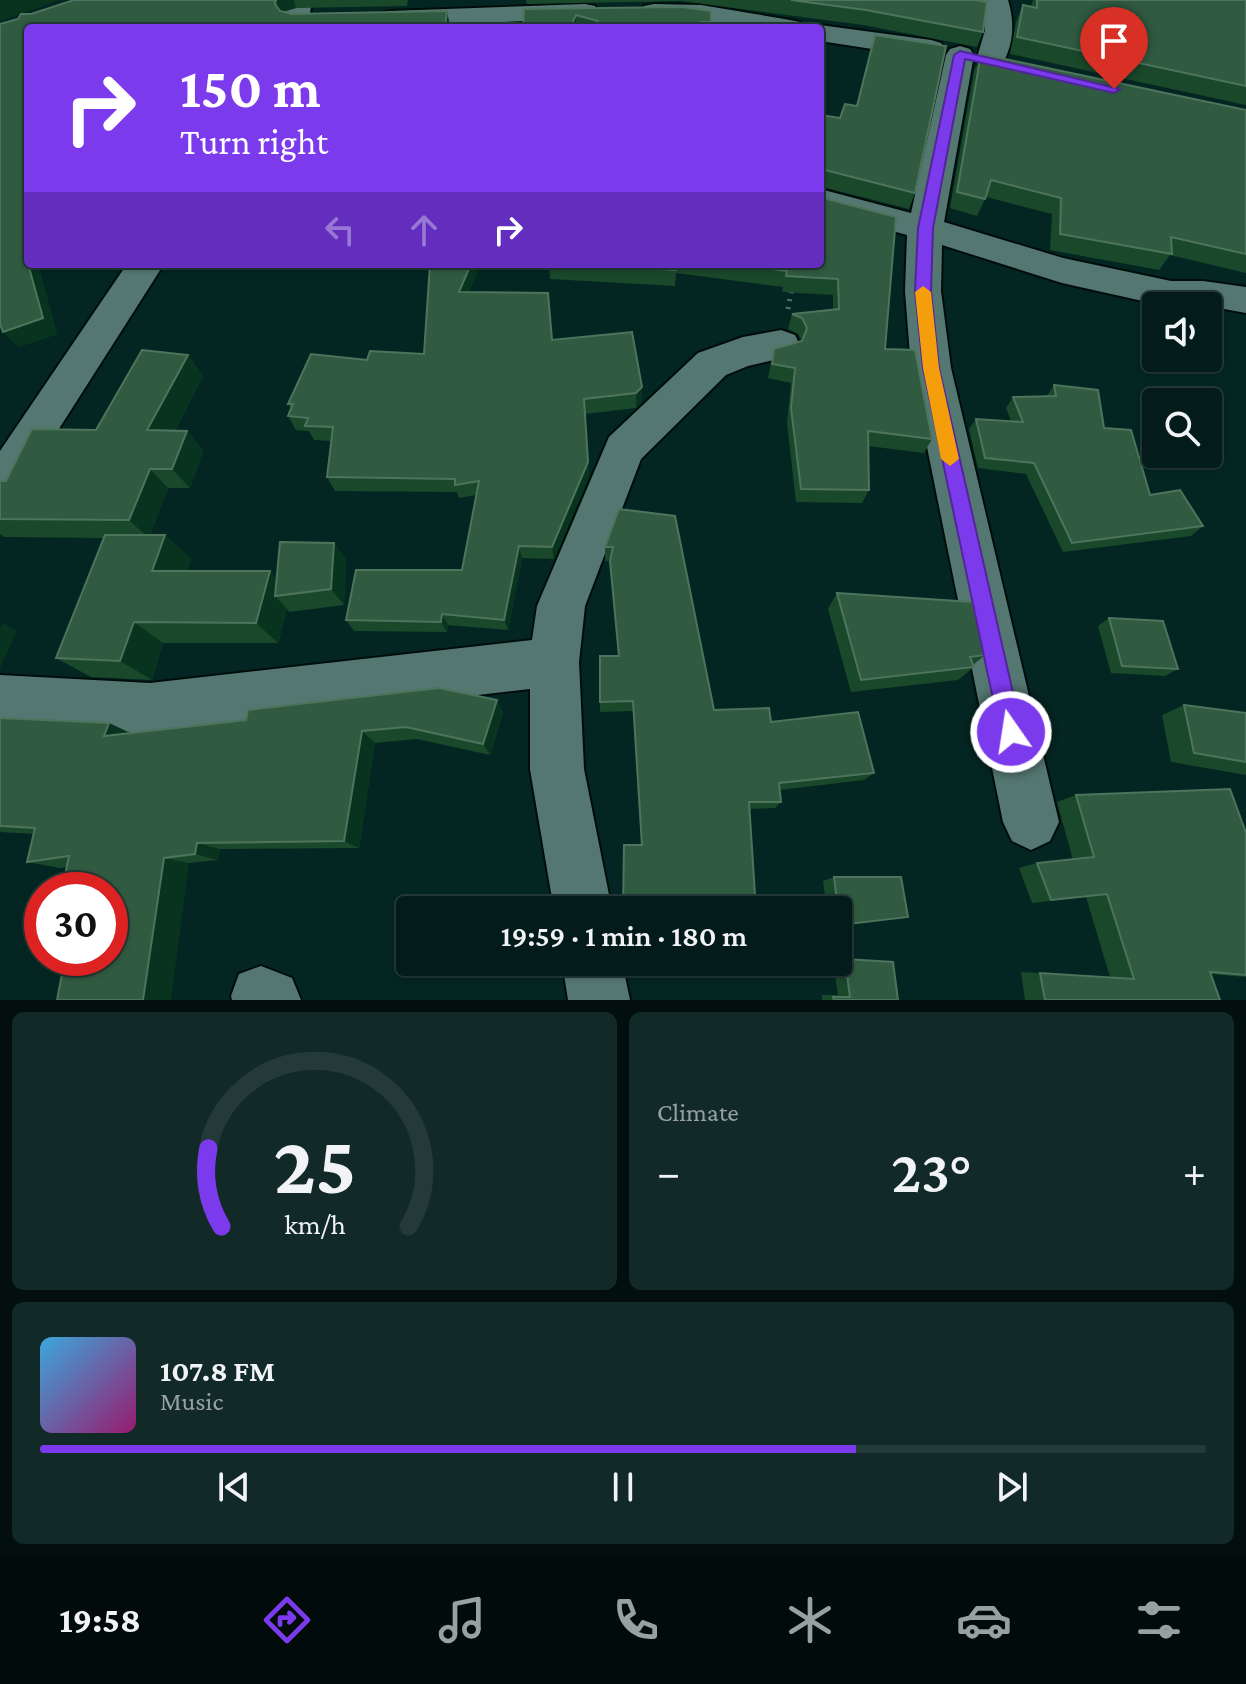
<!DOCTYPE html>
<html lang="en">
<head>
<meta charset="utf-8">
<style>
	body { margin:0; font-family:"Crimson Pro",serif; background:#112927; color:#f1f3f6; height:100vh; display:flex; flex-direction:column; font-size:30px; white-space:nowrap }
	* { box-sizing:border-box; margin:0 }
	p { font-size:26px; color:#97a1a2 }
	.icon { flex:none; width:44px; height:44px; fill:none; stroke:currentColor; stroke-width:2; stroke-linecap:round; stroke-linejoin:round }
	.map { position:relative; height:1000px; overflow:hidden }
	.details { display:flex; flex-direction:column; gap:12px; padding:12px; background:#020f0e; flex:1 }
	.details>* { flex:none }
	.hud { position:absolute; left:24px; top:24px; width:800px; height:244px; border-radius:8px; box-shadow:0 2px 6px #0004,0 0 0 2px #243a39; background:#7c3aed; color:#fff; overflow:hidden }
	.tools { position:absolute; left:1142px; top:292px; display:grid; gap:16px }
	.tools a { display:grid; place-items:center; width:80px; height:80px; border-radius:8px; background:#031c1a; box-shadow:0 2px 6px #0004,0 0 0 2px #243a39; font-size:40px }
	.speed { position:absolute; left:24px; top:872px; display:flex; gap:16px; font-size:40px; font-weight:700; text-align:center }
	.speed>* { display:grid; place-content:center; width:104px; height:104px; border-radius:50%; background:#031c1a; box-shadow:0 2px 6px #0004,0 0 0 2px #243a39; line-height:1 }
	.speed .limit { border:12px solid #d22; background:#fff; color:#111 }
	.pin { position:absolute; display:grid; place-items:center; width:68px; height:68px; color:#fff; margin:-82px -34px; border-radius:50% 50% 50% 0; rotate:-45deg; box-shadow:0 0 8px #0007 }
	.pin .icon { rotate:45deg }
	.me { position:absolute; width:88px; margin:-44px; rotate:347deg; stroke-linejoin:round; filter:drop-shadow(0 0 6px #0008) }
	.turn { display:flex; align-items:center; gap:28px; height:168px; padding:0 24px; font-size:36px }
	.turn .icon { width:104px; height:104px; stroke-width:2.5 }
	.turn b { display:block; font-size:56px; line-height:68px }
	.lanes { display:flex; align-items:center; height:76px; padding:0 24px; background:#0003; justify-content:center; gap:40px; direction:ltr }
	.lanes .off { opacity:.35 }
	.big { font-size:60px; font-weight:600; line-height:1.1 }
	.details .card { flex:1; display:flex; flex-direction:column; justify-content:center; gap:12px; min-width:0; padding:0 28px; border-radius:12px; background:#112927 }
	.details .dial { align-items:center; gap:0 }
	.dial svg { height:208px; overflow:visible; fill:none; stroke:#243a39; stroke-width:7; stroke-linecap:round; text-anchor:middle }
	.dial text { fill:#f1f3f6; stroke:none }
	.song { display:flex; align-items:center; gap:24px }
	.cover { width:96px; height:96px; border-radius:12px; background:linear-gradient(135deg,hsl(200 70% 55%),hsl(320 70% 35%)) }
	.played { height:8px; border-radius:4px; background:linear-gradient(90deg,#7c3aed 70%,#243a39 70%) }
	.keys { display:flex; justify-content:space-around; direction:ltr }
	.heat { display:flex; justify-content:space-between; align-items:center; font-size:44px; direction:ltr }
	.details .tiles { flex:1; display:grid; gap:12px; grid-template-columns:1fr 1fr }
	.card:last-child { grid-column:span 2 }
	.trip { position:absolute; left:396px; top:896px; width:456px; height:80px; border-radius:8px; background:#031c1a; box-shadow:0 2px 6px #0004,0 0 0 2px #243a39; font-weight:600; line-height:80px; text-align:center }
	.dock { display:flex; height:128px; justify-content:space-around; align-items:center; background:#010b0a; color:#97a1a2 }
	.dock .icon { width:56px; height:56px }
	.dock .on { color:#7c3aed }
	.dock b { font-size:36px; color:#f1f3f6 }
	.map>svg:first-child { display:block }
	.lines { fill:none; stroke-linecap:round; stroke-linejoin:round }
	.minor-casing { stroke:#000e0b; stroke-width:4 }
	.path { stroke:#55716d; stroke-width:5; stroke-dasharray:2 6; stroke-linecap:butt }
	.minor { fill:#557771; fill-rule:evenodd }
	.wall { fill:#1a482a }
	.shaded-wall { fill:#08331e }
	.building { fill:#305b40; stroke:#4d745c; stroke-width:2 }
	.route { fill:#7c3aed; stroke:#51269a; stroke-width:2 }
	.slow { fill:#f59e0b }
</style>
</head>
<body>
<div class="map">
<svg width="1246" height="1000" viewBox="0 0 1246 1000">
	<rect width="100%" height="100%" fill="#042622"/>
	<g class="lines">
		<g class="minor-casing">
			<g id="minor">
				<path d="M286 0H312L308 28H280Z"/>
				<path d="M982 0H1008C1015 22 1014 48 1000 67L990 70 980 67 976 61 985 30Z"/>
				<path d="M585 4 595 6 599 12 595 18 390 27 380 25 376 19 380 13 390 11Z"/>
				<path d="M654 4 701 5 790 20 800 22 804 28H741L701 21 644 18 640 12 644 6Z"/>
				<path d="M820 25 931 40 941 43 945 49 941 55 931 58 820 41V28H809Z"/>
				<path d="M960 46 970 49 974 55 944 222 1063 258 1171 281H1203L1246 287V313L1208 306H1165L1062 283 942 245 941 291 951 368 1059 822 1050 841 1031 850 1012 841 1003 822 911 368 905 291 907 235 820 211V189L911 213 946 55 950 49Z"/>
				<path d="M127 264H164L34 468 15 505 0 511V451Z"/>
				<path d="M781 330 795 335 800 345 795 355 748 366 726 375 641 459 585 606 579 662 584 769 612 910H554L530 769V689L150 733 0 725V675L150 683 532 640 537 606 609 437 698 353 743 337Z"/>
				<path d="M562 962H622L630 1000H568Z"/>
				<path d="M261 966 292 978 301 1000H232L231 996 239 974Z"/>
			</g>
		</g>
		<path class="path" d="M788 309 792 287"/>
		<use href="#minor" class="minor"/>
	</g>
	<g class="wall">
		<path d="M74 0H408L407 6 296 8 284 12 291 14 447 11 450 28H28V264H49L38 265 57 334 18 347V19Z"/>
		<path d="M526 0H975L983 32 977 47 863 25 681 1 527 4Z"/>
		<path d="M1033 0H1246V105L1010 54 1016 22 1023 5 1031 6Z"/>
		<path d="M524 9 711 11 710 28H523Z"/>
		<path d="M981 54 1246 110V273L1170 255 1159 270 1050 250 1052 214 986 197 977 216 950 208 974 71Z"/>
		<path d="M820 115 915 193 909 209 822 187 823 198 885 349 932 439 924 453 868 446 869 490 862 503 796 502 787 423 791 383 768 378 774 349 802 341 798 334 788 329 792 314 833 310V295L782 292 783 287 676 273 675 286 550 279 549 264H820Z"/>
		<path d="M469 292 552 340 642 387V402L636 408 585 414 589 476 554 559 522 558 508 630 448 625 447 632 354 631 346 620 462 570 476 495 459 498 457 492 335 491 327 477 331 441 314 440 309 431 296 430 288 416 291 409 288 404 367 360 424 354Z"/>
		<path d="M188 355 203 376 175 431H187L203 451 190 488H168L150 535H165L191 559 187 571H270L276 578 334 543 346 560 344 605 289 612 287 609 278 643H163L152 680 91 677 56 658 104 538 4 537 0 534V481H6L96 430Z"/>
		<path d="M1054 385 1104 428 1150 495 1203 526 1191 536 1063 552 1026 474 978 468 969 429 976 419 1011 421 1006 408 1013 397H1046Z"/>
		<path d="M619 509 714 710 771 722 874 773 864 780 780 790 781 802 775 808 749 809 641 845 633 711 600 712V702L618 656 610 561H605V547Z"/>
		<path d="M837 593 985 655 973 665 974 667 958 680 851 692 828 609Z"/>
		<path d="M1109 618 1178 669 1165 676 1111 673 1098 626Z"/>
		<path d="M1184 705 1246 713V775L1171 762 1162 715Z"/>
		<path d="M503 712 490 755 417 739 375 743 359 848 220 849 218 860 189 863 110 890H62L67 867 60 868 27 862 34 834 0 832V718L109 723 130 733Z"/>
		<path d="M1076 795 1246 833V977L1211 974 1220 1000H1025L1021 972 1110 977 1086 897 1032 903 1019 868 1037 863 1073 860 1057 802Z"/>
		<path d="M834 877 908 917 838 926V910H827L823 881Z"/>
		<path d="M838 959H845L898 1000H822V995H838L833 962H838Z"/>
	</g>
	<g class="shaded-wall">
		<path d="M2 0H60L0 21V1Z"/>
		<path d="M276 0H294L296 8 284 11 280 21 275 4Z"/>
		<path d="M447 11 450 28H445Z"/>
		<path d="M576 15V28H570Z"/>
		<path d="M28 264H36L38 265 57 334 18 347 3 332Z"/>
		<path d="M471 264H481L463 307 459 292Z"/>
		<path d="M188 355 203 376 165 450 147 430Z"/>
		<path d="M642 387V402L636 408V393Z"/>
		<path d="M187 431 203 451 190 488 172 469Z"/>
		<path d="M588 462 589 476 554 559 552 547Z"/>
		<path d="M150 469 168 488 149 538 129 520Z"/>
		<path d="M165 535 191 559 180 594 152 571Z"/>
		<path d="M334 543 346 560 344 605 331 589Z"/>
		<path d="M519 546 522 558 508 630 504 620Z"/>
		<path d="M270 571 291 594 275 596 287 609 278 643 256 623Z"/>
		<path d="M442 614 448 625 447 632 441 622Z"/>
		<path d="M134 622 163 643 152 680 120 661Z"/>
		<path d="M3 623 17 631 0 668V629Z"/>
		<path d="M497 700 503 712 490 755 483 744Z"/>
		<path d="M109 723 134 735 104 736Z"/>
		<path d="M362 731 375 743 359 848 344 841Z"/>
		<path d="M197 843 220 849 218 860 195 854Z"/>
		<path d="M164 858 189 863 171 1000H143Z"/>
	</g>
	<g class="building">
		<path d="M74 0H276L275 4 280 11 291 14 447 11 445 28H28V249H24L43 318 3 332 0 324V24L18 19 21 14H31Z"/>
		<path d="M791 0H975L987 2 983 32 866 10Z"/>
		<path d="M1037 0H1246V86L1017 37 1023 5 1037 8Z"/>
		<path d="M682 7 711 11V22H701L699 28H596L598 21 576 15 570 28H523L524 9Z"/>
		<path d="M875 35 946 46 915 193 825 170 821 173 823 198 896 217 885 349 915 350 932 439 868 431 869 490 801 489 791 408 795 368 772 364 774 349 802 341 807 328 802 318 792 314 839 309 838 279 786 276 787 271 733 264H820V115L840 118 845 104 857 106Z"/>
		<path d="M981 54 1246 110V254L1171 237 1172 254 1060 234 1061 198 991 180 985 199 957 192Z"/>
		<path d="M430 264H471L459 292 548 293 552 340 632 332 642 387 636 393 584 399 588 462 552 547 519 546 504 620 442 614 441 622 346 620 356 570H462L479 481 455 485V479L327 477 333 427 305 426 308 418 288 416 293 404H288L311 354 367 360 370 351 424 354Z"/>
		<path d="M563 264H676V270Z"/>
		<path d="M142 350 188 355 147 430 187 431 172 469H150L129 520 0 519V481H6L32 429 96 430Z"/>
		<path d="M1054 385 1098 390 1104 428 1131 430 1150 495 1180 490 1203 526 1072 543 1034 463 985 458 976 419 1023 422 1013 397 1056 396Z"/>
		<path d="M619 509 675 516 714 710 769 708 771 722 858 712 874 773 779 783 781 802H749L756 910H623L624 845H642L633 701 600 702V656H619L610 561 613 547H605Z"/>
		<path d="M105 535H165L152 571H270L256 623 134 622 120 661 56 658Z"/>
		<path d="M280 542 334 543 331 589 275 596Z"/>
		<path d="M837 593 972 602 985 655 970 657 974 667 861 680Z"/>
		<path d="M1109 618 1163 621 1178 669 1122 666Z"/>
		<path d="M439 688 497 700 483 744 406 727 362 731 344 841 197 843 195 854 164 858 143 1000H57L65 958H110V890H79V887L62 890 69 856 27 862 35 828 0 826V718L109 723 104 736 246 720 248 710Z"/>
		<path d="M1184 705 1246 713V762L1194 753Z"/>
		<path d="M1230 789 1246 833V975L1210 972 1220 1000H1045L1040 973 1134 979 1107 894 1051 900 1037 863 1094 857 1076 795Z"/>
		<path d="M834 877H901L908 917 840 925Z"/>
		<path d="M845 959 893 962 898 1000H834L833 997H850Z"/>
	</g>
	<path class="route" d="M960 51 1120 89 1114 93 965 59 933 228 931 291 939 368 1022 732 1018 740 1011 743 1003 740 1000 732 923 368 915 291 918 228 954 55Z"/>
	<path class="slow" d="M923 286 931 292 939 368 959 459 950 466 941 459 923 368 915 292Z"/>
</svg>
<div class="tools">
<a><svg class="icon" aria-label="sound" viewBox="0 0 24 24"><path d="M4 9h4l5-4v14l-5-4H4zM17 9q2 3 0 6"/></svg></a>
<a><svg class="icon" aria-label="search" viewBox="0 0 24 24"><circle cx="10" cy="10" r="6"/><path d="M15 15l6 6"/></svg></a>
</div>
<div class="speed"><div class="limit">30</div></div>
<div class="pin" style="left:1114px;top:89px;background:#d93025"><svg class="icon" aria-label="arrive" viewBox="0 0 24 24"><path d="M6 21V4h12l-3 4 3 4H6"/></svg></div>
<svg class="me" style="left:1011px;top:732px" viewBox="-20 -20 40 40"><circle r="17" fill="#7c3aed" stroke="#fff" stroke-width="3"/><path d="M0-11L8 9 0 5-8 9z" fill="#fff"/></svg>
<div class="trip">19:59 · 1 min · 180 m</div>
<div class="hud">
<div class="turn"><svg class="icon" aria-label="right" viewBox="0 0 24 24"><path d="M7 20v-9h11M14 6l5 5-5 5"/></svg><div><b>150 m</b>Turn right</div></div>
<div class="lanes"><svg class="icon off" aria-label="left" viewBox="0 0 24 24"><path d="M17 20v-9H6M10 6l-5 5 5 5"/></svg><svg class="icon off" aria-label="ahead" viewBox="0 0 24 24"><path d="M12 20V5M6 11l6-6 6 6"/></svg><svg class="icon" aria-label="right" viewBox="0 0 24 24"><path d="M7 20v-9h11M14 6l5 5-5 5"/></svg></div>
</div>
</div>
<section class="details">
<div class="tiles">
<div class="card dial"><svg viewBox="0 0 100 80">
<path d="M14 69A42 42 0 1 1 86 69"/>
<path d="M14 69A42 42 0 0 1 9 39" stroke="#7c3aed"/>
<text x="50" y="56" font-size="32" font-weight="700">25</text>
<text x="50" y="72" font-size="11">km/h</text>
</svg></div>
<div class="card"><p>Climate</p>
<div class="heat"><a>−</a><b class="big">23°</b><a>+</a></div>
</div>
<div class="card">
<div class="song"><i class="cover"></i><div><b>107.8 FM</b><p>Music</p></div></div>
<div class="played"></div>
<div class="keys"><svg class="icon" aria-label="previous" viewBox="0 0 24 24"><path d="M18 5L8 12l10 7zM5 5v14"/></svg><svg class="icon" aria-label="pause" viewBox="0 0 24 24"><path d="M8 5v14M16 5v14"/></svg><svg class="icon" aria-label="next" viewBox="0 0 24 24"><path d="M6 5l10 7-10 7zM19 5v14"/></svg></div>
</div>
</div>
</section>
<nav class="dock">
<b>19:58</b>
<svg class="icon on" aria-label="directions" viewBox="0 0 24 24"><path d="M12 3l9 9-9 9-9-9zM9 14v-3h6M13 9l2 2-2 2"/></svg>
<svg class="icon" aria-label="music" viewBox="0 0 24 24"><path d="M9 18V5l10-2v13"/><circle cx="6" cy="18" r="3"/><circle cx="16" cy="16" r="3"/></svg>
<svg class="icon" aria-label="phone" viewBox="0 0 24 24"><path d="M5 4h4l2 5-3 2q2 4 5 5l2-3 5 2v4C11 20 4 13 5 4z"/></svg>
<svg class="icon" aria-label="climate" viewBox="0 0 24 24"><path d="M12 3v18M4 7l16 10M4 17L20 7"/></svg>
<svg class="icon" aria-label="car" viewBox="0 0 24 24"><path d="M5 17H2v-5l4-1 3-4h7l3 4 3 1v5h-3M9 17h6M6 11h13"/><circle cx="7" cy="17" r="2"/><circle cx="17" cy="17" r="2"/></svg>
<svg class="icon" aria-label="filters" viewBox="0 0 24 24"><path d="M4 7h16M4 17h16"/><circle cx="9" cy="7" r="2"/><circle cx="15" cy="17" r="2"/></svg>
</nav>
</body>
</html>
